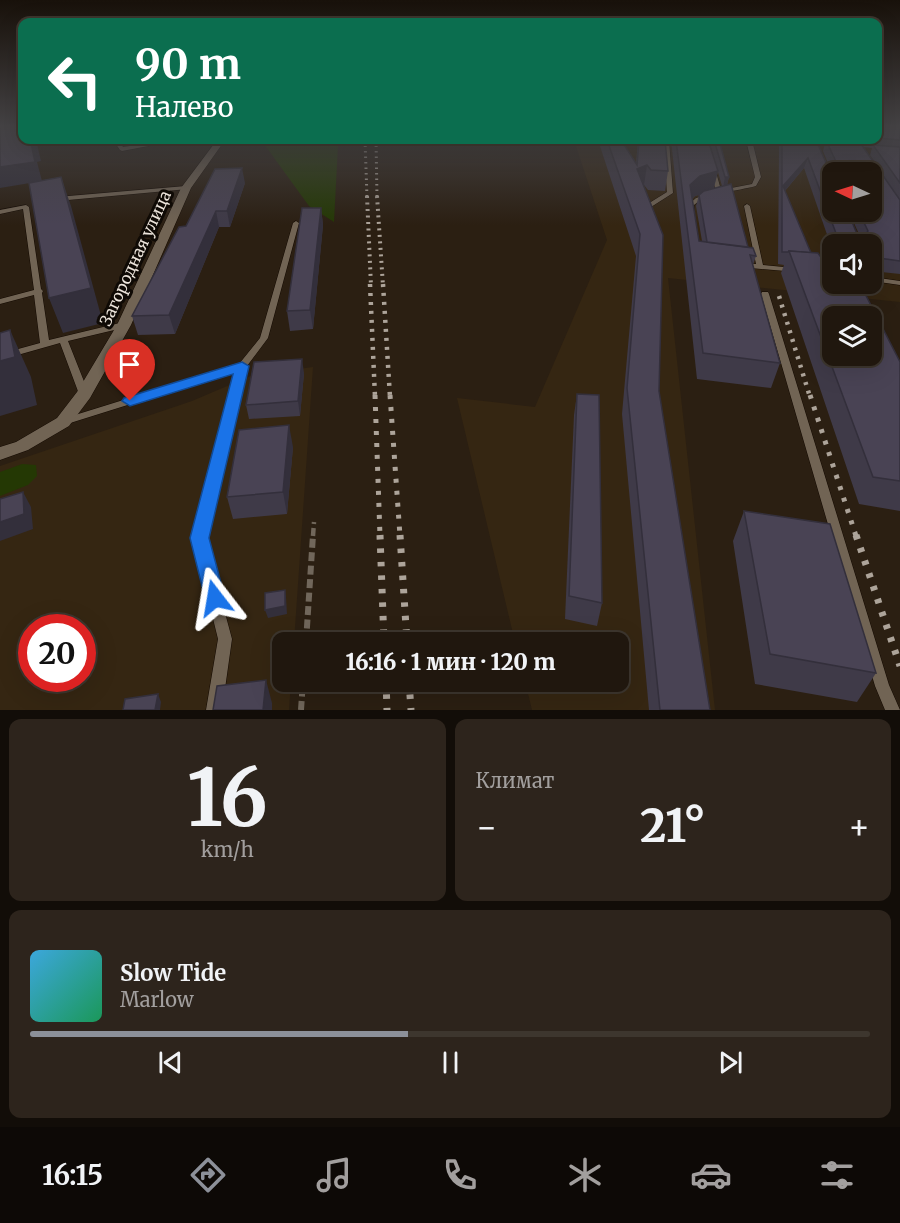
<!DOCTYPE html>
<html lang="ru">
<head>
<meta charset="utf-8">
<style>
	body { margin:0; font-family:Merriweather,serif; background:#2d241c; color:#f1f3f6; height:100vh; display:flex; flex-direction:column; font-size:22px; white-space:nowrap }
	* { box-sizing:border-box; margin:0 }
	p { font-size:20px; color:#a29f9e }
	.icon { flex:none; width:33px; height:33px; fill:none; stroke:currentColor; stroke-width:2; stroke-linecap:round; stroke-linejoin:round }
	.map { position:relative; height:710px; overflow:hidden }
	.panel { display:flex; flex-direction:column; gap:9px; padding:9px; background:#120d08; flex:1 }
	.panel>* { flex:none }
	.guide { position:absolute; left:18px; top:18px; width:864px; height:126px; border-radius:12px; box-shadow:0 6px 24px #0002,0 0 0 2px #3d362e; background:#0b6e4f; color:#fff; overflow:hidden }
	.needle { width:39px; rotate:274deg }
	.controls { position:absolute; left:822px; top:162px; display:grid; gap:12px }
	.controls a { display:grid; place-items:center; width:60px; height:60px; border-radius:12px; background:#20170e; box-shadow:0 6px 24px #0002,0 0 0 2px #3d362e; font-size:30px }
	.speed { position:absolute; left:18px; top:614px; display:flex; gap:12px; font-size:30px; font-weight:700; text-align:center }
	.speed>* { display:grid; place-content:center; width:78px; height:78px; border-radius:50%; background:#20170e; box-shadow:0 6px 24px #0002,0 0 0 2px #3d362e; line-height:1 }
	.speed .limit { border:9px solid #d22; background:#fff; color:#111 }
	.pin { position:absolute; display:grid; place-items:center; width:51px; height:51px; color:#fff; margin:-62px -26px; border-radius:50% 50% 50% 0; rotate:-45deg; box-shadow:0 0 6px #0007 }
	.pin .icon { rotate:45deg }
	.me { position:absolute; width:66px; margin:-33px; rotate:346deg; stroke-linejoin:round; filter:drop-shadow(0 0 4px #0008) }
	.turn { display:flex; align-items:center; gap:21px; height:126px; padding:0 18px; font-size:27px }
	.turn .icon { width:78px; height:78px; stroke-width:2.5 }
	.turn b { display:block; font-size:42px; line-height:51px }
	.big { font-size:45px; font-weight:800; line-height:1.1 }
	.panel .card { flex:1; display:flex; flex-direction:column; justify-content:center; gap:9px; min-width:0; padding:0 21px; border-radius:12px; background:#2d241c }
	.panel .dial { align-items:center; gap:0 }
	.dial b { font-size:78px; line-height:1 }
	.song { display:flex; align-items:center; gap:18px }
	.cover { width:72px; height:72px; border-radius:9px; background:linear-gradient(135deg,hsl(200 70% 55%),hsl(150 70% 35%)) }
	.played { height:6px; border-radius:3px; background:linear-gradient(90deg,#8c9099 45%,#3d362e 45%) }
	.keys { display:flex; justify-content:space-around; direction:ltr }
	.heat { display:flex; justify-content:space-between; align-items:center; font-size:33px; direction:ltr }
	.panel .tiles { flex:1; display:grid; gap:9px; grid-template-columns:1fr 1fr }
	.card:last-child { grid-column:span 2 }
	.trip { position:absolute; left:272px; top:632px; width:357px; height:60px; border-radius:12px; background:#20170e; box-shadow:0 6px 24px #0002,0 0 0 2px #3d362e; font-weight:800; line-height:60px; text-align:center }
	.tabs { display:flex; height:96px; justify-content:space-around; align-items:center; background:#0d0906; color:#a29f9e }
	.tabs .icon { width:42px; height:42px }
	.tabs .active { color:#8c9099 }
	.tabs b { font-size:27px; color:#f1f3f6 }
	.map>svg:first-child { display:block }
	.built { fill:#352612; fill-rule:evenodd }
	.green { fill:#243804 }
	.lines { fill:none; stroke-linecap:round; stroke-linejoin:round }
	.lane-casing { stroke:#130901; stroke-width:1 }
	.secondary-casing { stroke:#130901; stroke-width:1 }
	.path-far1 { stroke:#71675b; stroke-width:4.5; stroke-dasharray:8 4; stroke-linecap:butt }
	.path { stroke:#71675b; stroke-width:6; stroke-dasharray:9 4.5; stroke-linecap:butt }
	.lane { fill:#716454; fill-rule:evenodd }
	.secondary { fill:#716454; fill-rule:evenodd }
	.rail-far4 { stroke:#ada49a; stroke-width:3; stroke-dasharray:1.5 4; stroke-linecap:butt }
	.rail-far3 { stroke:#ada49a; stroke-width:4; stroke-dasharray:2 4.5; stroke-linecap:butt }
	.rail-far2 { stroke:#ada49a; stroke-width:4.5; stroke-dasharray:3 6; stroke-linecap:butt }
	.rail-far1 { stroke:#ada49a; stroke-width:5; stroke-dasharray:4 8; stroke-linecap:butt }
	.rail { stroke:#ada49a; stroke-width:7; stroke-dasharray:4.5 9; stroke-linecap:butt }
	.wall { fill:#3f3a48; fill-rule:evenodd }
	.shaded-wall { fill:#332f3b }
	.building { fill:#494354; stroke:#332f3b; stroke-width:1.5; fill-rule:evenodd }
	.route { fill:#1a73e8; stroke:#114b97; stroke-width:1.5 }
	.labels { text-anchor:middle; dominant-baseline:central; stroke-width:6; stroke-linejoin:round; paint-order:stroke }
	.street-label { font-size:16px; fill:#ece4db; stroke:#0f0a05 }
</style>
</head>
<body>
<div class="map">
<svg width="900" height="710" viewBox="0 0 900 710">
	<rect width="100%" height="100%" fill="#2b1f12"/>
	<g class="built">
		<path d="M900 126V302L668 278 715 710H532L525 681H618V642H515L457 398 535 407 607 240 574 140H878ZM832 172H872V212H832ZM832 244H872V284H832Z"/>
		<path d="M313 367 294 642H282V681H291L289 710H0V466L192 401 253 375ZM32 627H82V678H32Z"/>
	</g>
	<g class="green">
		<path d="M264 144 338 146 334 222 309 206Z"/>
		<path d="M22 464 36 465 37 476 28 485 0 496V472Z"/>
	</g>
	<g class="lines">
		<g class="lane-casing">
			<g id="lane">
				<path d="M113 140H118L123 147 170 140H180L122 151 120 150Z"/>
				<path d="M663 140H669L673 193 651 207 653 213 650 215 647 213 646 205 667 192Z"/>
				<path d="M746 140H752L761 177 756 186C737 191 709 193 694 205V214H690L689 204 696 198 716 192 711 171 716 172 721 190 752 184 755 177Z"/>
				<path d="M752 140 791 141 794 143 791 145 755 142Z"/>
				<path d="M186 186 188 187V189L57 201 54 199 57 197Z"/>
				<path d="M747 204 750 206 763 265 794 268H797V272L739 267V263L756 264 744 206Z"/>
				<path d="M26 205 29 207 41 289 43 291 42 293 49 340 124 322 128 325 127 327 68 341 89 394 87 396H81L79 394 60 343 0 360V354L40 343 34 295 0 304V299L34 290 23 209 0 214V210Z"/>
				<path d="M296 221 299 223 268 338 247 366 205 538 232 639 222 710H206L218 639 193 538 236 371 67 424H59L58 422 59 420 239 364 260 338 293 223Z"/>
				<path d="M872 277 900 281V285L872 281Z"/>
				<path d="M762 292H768L769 294 889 685 900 710H885L875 686 761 294Z"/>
			</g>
		</g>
		<g class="secondary-casing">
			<path id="secondary" d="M217 140H225L191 188 131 325 90 398 69 426 28 450 0 460V447L16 442 57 418 77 392 117 325 181 188Z"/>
		</g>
		<path class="path-far1" d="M313 536 314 522"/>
		<g class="path">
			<path d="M306 642 313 535"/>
			<path d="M301 710 303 681"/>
		</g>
		<use href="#lane" class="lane"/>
		<use href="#secondary" class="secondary"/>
		<g class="rail-far4">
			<path d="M365 140 367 197"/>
			<path d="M376 140 377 197"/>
		</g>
		<g class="rail-far3">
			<path d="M367 196 371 286"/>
			<path d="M377 196 383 286"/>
		</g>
		<g class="rail-far2">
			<path d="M370 284 375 397"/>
			<path d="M383 284 390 397"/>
			<path d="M779 296 810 397"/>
		</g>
		<g class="rail-far1">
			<path d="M375 395 380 536"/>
			<path d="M390 395 400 536"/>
			<path d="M810 395 856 536"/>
		</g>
		<g class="rail">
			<path d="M380 535 384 642"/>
			<path d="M400 535 407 642"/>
			<path d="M856 535 900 666"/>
			<path d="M386 681 387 710"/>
			<path d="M409 681 411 710"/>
		</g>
	</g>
	<g class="wall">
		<path d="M878 126H900V274L872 271V244H832V249L804 168 785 191 811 253 832 284H872V273L875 281 870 294 865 293 900 362V511L859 504 781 273 784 265 778 264 779 146 781 140H878ZM817 142 825 143 823 151 832 173V172H872V212H849L859 234H857L832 212ZM863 147 872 148 870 155 886 179Z"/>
		<path d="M598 140H621L636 163 638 140H665L668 171 665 191 648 190 644 185 659 391 710 710H649L622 414 636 256Z"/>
		<path d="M671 140H708L718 171 714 188 722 186 709 140H719L729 177 727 185 748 247 756 256 753 265 780 363 771 388 697 379ZM699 195 696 206 702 241H699L692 199 695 196Z"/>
		<path d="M245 183 230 227H219L175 334 138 335 132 316 186 226Z"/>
		<path d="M321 208 323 225 313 329 290 331 287 311Z"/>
		<path d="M304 373 300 416 249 419 246 405Z"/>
		<path d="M577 394 602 603 597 626 565 619 574 415Z"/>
		<path d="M293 447 287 514 233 519 227 497Z"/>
		<path d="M744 511 876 673 857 702 755 684 733 541Z"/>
	</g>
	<g class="shaded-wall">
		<path d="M33 140H36L41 161 37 162 42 181 0 188V167L31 143Z"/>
		<path d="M808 158 804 168 782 194 783 186Z"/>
		<path d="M647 165 644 185 637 169Z"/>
		<path d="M242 168 245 183 230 227 227 211Z"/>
		<path d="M718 171 713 190 695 196 686 205 690 185 700 176Z"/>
		<path d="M61 177 71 206 103 323 63 333 49 298Z"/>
		<path d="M725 177H729L726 188H723Z"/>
		<path d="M321 208 323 225 313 329 310 310Z"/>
		<path d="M216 211 219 227 175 334 169 315Z"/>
		<path d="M10 330 31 377 37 405 0 416V361Z"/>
		<path d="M302 359 304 373 300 416 298 401Z"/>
		<path d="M289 425 293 447 287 514 283 492Z"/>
		<path d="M23 492 31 507 33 529 0 541V522Z"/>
		<path d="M285 590 286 597 287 614 268 618 265 610Z"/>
		<path d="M266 680 272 703V710H263Z"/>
		<path d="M158 694 161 702 160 710H155Z"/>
	</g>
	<g class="building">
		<path d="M0 126H22V140H33L34 143H31L35 162 0 167Z"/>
		<path d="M878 126H900V140L878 138Z"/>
		<path d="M607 140H621L637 165 639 140H665L668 171 651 170 647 165 637 169 663 235 659 391 710 710H660L627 388 640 234Z"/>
		<path d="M676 140H708L718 171 700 176 690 185 699 241 753 248 756 256 750 255 780 363 703 353Z"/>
		<path d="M714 140H719L729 177H725Z"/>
		<path d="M782 140H816L831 174 832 175V212H848L857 234H866L868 231 859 212H872V172H837L838 166 826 140 861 144 900 200V261L872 257V244H840L808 158 783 186 811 253 789 251 788 252H782Z"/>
		<path d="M873 145 900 147V183Z"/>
		<path d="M242 168 227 211H216L169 315 132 316 179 227 186 226 215 169Z"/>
		<path d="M61 177 91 288 49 298 29 183Z"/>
		<path d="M731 184 748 247 707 242 699 195 704 191Z"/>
		<path d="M302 208H321L310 310 287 311Z"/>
		<path d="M789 251 818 253 820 256 832 258V284H860L900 362V481L873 477ZM832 316H872V356H832Z"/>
		<path d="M872 273 875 281 872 280Z"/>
		<path d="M10 330 15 357 0 361V333Z"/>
		<path d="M302 359 298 401 246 405 254 362Z"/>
		<path d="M577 394 599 395 602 603 569 596Z"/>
		<path d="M289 425 283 492 227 497 239 430Z"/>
		<path d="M23 492 24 514 0 522V499Z"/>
		<path d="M744 511 830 524 876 673 770 654Z"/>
		<path d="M285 590V606L265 610V593Z"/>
		<path d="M266 680 263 710H213L217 686Z"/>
		<path d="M158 694 155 710H123L125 699Z"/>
	</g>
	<linearGradient id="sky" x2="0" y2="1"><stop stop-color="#18110a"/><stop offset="0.56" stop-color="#444244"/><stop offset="1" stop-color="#444244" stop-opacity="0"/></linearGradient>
	<rect width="900" height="225" fill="url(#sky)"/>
	<path class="route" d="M242 362 249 366 209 538 225 598 222 605 215 607 208 605 205 598 190 538 233 374 130 406 122 401 124 398Z"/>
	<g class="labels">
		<g class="street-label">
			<text transform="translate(135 258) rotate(-65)">Загородная улица</text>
		</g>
	</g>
</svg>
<div class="controls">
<a><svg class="needle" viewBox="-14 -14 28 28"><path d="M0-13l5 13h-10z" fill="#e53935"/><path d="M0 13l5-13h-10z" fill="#a29f9e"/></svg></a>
<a><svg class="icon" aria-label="sound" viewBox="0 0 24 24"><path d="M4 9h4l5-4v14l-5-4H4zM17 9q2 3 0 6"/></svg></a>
<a><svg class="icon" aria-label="layers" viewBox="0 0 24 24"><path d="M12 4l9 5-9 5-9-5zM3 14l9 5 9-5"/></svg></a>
</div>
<div class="speed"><div class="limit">20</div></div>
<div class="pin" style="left:130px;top:401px;background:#d93025"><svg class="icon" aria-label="arrive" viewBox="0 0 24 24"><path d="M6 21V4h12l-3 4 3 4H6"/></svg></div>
<svg class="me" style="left:215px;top:598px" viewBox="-20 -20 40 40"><path d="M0-17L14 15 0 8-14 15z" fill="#1a73e8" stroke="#fff" stroke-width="4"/></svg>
<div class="trip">16:16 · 1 мин · 120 m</div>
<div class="guide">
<div class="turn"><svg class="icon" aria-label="left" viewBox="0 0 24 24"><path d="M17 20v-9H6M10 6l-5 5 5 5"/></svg><div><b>90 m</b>Налево</div></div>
</div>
</div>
<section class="panel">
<div class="tiles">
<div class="card dial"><b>16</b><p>km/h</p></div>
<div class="card"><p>Климат</p>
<div class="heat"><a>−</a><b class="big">21°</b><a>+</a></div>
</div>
<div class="card">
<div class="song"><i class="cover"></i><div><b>Slow Tide</b><p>Marlow</p></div></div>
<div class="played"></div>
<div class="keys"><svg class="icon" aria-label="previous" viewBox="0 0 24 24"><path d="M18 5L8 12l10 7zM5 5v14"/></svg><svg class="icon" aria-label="pause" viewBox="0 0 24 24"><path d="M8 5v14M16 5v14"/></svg><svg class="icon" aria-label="next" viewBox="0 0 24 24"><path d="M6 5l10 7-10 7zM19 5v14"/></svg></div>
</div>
</div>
</section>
<nav class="tabs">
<b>16:15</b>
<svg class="icon active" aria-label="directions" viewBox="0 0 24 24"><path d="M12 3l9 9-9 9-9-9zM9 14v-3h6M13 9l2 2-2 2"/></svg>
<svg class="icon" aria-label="music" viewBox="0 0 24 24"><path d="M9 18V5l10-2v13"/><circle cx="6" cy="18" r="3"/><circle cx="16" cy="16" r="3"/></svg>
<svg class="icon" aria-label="phone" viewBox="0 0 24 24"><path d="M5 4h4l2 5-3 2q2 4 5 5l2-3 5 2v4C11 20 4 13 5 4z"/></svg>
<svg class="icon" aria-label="climate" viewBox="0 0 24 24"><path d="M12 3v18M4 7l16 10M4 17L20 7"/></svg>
<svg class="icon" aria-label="car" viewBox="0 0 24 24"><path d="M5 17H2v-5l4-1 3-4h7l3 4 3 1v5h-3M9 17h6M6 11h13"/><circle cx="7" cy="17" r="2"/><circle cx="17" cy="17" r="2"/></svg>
<svg class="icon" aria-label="filters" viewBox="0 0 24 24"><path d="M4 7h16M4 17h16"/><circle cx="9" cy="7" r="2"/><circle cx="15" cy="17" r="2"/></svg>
</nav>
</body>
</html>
